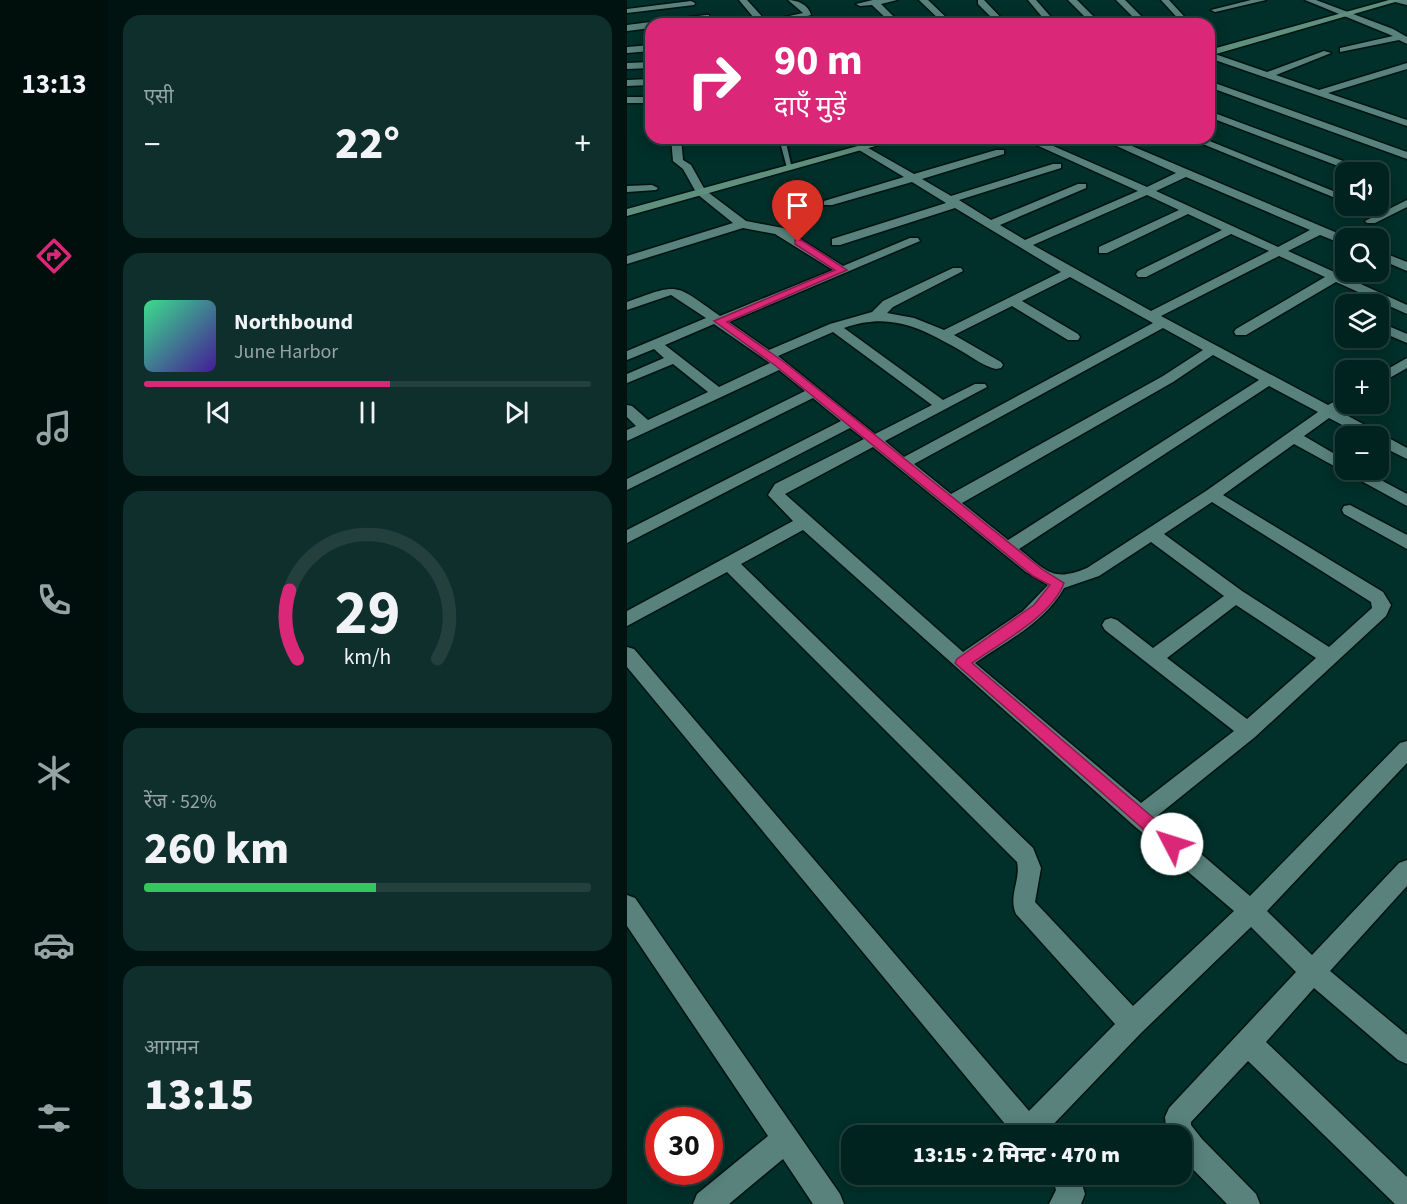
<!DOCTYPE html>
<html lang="hi">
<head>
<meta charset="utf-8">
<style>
	body { margin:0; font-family:"Source Sans 3","Noto Sans Devanagari",sans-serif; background:#0f2f2c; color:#f1f3f6; height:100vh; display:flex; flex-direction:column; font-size:22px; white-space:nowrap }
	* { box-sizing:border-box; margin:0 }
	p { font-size:20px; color:#96a4a4 }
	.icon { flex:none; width:33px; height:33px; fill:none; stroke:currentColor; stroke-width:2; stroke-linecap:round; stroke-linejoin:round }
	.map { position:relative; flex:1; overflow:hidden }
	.details { display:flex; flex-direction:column; gap:15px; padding:15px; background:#011311; width:519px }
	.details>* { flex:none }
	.top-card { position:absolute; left:18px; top:18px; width:570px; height:126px; border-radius:18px; box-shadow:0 3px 15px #0003,0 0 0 2px #23403d; background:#db2777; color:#fff; overflow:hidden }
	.buttons { position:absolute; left:708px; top:162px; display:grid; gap:12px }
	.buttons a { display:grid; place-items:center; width:54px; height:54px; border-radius:12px; background:#01231f; box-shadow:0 3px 15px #0003,0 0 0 2px #23403d; font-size:30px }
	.speed { position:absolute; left:18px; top:1107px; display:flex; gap:12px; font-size:30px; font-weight:700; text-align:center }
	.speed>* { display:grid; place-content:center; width:78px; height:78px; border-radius:50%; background:#01231f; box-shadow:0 3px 15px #0003,0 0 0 2px #23403d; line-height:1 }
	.speed .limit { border:9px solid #d22; background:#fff; color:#111 }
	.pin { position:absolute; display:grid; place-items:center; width:51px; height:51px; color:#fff; margin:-62px -26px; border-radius:50% 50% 50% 0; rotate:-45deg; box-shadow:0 0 6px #0007 }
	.pin .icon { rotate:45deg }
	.me { position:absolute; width:66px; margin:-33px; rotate:310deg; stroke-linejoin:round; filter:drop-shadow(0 0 4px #0008) }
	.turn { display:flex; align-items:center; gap:21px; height:126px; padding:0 30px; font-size:27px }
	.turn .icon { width:78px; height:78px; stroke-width:2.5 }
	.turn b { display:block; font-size:42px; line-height:51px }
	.big { font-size:45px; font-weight:800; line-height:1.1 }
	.details .widget { flex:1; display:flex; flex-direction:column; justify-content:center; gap:9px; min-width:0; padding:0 21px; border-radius:18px; background:#0f2f2c }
	.details .dial { align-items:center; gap:0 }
	.dial svg { height:156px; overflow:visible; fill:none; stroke:#23403d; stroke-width:7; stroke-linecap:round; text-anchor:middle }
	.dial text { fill:#f1f3f6; stroke:none }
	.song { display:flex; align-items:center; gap:18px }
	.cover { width:72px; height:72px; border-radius:9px; background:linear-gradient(135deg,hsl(150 70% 55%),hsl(260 70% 35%)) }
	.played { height:6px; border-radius:3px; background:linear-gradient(90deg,#db2777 55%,#23403d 55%) }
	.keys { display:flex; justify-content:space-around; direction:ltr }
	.heat { display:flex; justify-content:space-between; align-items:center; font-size:33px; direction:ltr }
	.charge { height:9px; border-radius:4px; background:linear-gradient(90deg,#34c759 52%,#23403d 0) }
	.trip { position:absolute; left:214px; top:1125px; width:351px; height:60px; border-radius:18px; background:#01231f; box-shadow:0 3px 15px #0003,0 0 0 2px #23403d; font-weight:800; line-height:60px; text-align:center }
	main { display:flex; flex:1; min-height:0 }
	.tabs { display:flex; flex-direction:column; width:108px; justify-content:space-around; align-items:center; background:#000e0c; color:#96a4a4 }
	.tabs .icon { width:42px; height:42px }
	.tabs .current { color:#db2777 }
	.tabs b { font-size:27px; color:#f1f3f6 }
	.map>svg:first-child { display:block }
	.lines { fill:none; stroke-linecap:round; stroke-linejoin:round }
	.lane-casing { stroke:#011411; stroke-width:4 }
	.street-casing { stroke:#011411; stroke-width:3 }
	.secondary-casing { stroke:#011411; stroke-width:3 }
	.lane { fill:#58827b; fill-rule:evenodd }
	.street { fill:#58827b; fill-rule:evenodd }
	.secondary { fill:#5f8f7d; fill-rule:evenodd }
	.route { fill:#db2777; stroke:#8e194d; stroke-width:1.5 }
</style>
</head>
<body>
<main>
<nav class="tabs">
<b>13:13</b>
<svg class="icon current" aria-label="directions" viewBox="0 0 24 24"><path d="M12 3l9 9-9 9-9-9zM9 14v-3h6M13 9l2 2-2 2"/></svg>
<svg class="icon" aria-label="music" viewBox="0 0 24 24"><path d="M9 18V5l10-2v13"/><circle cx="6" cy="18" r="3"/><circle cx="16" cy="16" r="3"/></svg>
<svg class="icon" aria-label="phone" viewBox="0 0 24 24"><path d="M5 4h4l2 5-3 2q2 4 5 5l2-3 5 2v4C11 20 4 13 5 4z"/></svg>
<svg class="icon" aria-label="climate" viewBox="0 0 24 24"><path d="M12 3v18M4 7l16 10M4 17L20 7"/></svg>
<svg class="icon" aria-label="car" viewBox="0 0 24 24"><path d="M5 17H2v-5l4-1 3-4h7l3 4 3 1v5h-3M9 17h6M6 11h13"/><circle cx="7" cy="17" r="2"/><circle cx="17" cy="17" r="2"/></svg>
<svg class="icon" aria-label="filters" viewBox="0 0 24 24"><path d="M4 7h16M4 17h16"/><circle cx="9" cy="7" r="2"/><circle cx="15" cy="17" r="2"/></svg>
</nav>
<section class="details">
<div class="widget"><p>एसी</p>
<div class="heat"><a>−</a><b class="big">22°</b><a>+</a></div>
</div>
<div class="widget">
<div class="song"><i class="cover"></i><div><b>Northbound</b><p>June Harbor</p></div></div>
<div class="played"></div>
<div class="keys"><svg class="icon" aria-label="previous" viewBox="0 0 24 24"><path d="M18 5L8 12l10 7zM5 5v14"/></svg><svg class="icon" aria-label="pause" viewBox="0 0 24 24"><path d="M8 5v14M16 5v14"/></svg><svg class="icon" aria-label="next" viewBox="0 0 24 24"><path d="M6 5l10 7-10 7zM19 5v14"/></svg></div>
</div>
<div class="widget dial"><svg viewBox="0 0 100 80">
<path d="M14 69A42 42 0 1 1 86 69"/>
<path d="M14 69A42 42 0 0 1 10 34" stroke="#db2777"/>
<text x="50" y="56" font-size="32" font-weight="700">29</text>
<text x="50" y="72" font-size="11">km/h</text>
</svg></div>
<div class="widget"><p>रेंज · 52%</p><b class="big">260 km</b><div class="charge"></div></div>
<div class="widget"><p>आगमन</p><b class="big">13:15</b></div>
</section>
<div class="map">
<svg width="780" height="1204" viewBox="0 0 780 1204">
	<rect width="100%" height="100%" fill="#012f29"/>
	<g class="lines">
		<g class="lane-casing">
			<path id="lane" d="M152 138H158L165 169 160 168Z"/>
		</g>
		<g class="street-casing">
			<g id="street">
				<path d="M112 0H120L139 21 176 13 161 0C170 0 182 5 184 15L148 24H132Z"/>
				<path d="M246 0H270L254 4 274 24H265L245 5 233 6 229 4Z"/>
				<path d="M292 0H301L326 24H317Z"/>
				<path d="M351 0H357L380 24H371L351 4Z"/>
				<path d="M401 0H409L430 24H421Z"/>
				<path d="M441 0H450L474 24H465Z"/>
				<path d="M489 0H498L517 19V23L485 24 508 19Z"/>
				<path d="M534 0H542L564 24H556Z"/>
				<path d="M624 0H639L588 12 584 10Z"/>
				<path d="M678 0H689L766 29 780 37V44L772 40 713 52V48L766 36Z"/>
				<path d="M767 0H780V5L768 2Z"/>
				<path d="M64 1 68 3 67 5 0 13V9Z"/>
				<path d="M79 15H82V19L47 24H24V28L0 31V25Z"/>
				<path d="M24 45V51L0 53V47Z"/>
				<path d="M697 51 704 53 649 75 692 90 780 63V69L701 93 780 120V126L582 58V52L640 72Z"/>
				<path d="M24 62V68L0 69V63Z"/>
				<path d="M24 79V85L0 86V80Z"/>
				<path d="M582 81 780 152V159L582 87Z"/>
				<rect x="0" y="97" width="24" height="6"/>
				<path d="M582 111 740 170 741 172H727L582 117Z"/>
				<path d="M44 138H54L56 160 64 165 78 190 119 221 156 228 216 266 283 238H291L293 241 102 322 142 350 203 324 245 312 256 301 326 268H334L336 271 266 307 260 313 287 318 317 330 434 272 328 208 213 245H205V239L319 203 285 182 205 205H197V201L277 177 232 150V146L236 145 287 174 369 150H377V154L295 179 324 196 426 164H434V168L332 200 364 220 451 184H459V188L373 225 398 240 511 191 394 138H408L520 187 549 173 472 138H486L722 238H718V245L693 235 661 251 780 305V314L709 282 619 335H609L607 332 609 329 698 277 652 256 534 316 701 405 718 396V404H723L712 411 780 448V459L752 445V436H736L702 418 677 436 718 460V470H735L780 494V506L667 444 596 495 756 592 764 605 759 616 628 737 530 816 623 896 773 743 780 741V763L640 911 685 955 772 863 780 860V886L703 971 780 1035V1064L771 1060 687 988 639 1042 780 1177V1204H768L621 1061 564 1122V1125L575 1139 629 1194 633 1204H600L555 1158V1136H540L538 1117 542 1108 669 972 624 927 514 1033 418 1133 419 1136H388L0 667V647L7 649 402 1111 488 1024 389 914C381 896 394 880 390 862L100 572 0 626V611L166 521 141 495 148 484 237 439 223 428 0 543V530L214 421 186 398 0 490V479L178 391 152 370 0 441V430L9 426 0 417V405L5 406 21 420 81 392 46 364 0 383V374L37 358 27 349 0 360V351L79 318 44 295 0 310V302C54 282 47 284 93 316L206 270 148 234 116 228 0 264V256L106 223 70 194 56 169 46 161ZM559 177 683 230 651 247 529 191ZM520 195 552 210 472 247V253H480L561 214 595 230 511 271 509 274 511 277H519L604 234 642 251 524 311 406 245ZM443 277 526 323 277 457 258 441 360 387 358 384H348L316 400 217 328C264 311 296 329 336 352 346 358 357 366 369 369L374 368 376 365 374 362 327 335 385 306 441 340H451L453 337 451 334 395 301ZM87 324 143 363 92 387 38 345ZM536 328 576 350 536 376 324 494 287 464ZM206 332 305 405 248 434 151 356ZM586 355 632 380 381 540 335 503 546 382ZM642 386 691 412 579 491 460 568C425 583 419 570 392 549ZM246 447 399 572 421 585 396 611 336 652 158 494ZM585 502 744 602 745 608 702 647 615 591 537 534ZM176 530 505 824 607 911 506 1006 408 902 414 868 406 848 114 564ZM524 542 597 596 526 648 490 620 484 618 478 620 475 625 478 630 607 731 514 803 348 663C380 641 418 622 437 588L472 576ZM609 605 689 658 620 719 540 658Z"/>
				<path d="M561 138H575L716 195 710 198 706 197Z"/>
				<path d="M25 185 31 188 29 190 0 192V186Z"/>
				<path d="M780 200V207L748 223H740L738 221Z"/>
				<path d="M752 251 780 262V271L752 259Z"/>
				<path d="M714 305 718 306V315L707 309Z"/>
				<path d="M752 322 780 334V343L752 331Z"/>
				<path d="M780 358V368L752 384V374Z"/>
				<path d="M723 505 780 535V549L717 514 715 510 717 506Z"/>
				<path d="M0 895 8 898 213 1194 217 1204H186L156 1159 102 1204H66L70 1194 141 1136 0 926Z"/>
				<path d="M424 1174H452L458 1194 454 1204H422L429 1190Z"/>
			</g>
		</g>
		<g class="secondary-casing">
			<g id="secondary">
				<path d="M762 0H775L582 56V50Z"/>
				<path d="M260 138H277L0 216V209Z"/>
			</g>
		</g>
		<use href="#lane" class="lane"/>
		<use href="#street" class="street"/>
		<use href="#secondary" class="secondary"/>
	</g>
	<path class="route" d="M168 240H174L220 270 100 322 157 362 416 570 437 583C425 616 373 643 345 663L551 839 553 844 551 849 545 851 539 849 328 663 330 659 407 605 423 585 406 576 149 366 87 321 208 270 168 244Z"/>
</svg>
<div class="buttons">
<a><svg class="icon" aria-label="sound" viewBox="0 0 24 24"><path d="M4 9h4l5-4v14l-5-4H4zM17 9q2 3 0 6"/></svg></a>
<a><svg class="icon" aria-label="search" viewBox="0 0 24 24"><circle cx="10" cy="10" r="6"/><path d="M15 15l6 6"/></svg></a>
<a><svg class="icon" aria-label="layers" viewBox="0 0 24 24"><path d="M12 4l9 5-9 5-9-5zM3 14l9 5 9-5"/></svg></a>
<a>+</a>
<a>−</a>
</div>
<div class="speed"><div class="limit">30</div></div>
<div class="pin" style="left:171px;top:242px;background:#d93025"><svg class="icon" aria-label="arrive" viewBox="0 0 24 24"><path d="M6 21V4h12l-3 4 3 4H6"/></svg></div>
<svg class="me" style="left:545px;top:844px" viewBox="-20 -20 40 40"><circle r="19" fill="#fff"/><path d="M0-13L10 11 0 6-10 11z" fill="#db2777"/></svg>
<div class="trip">13:15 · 2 मिनट · 470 m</div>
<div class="top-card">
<div class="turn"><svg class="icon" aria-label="right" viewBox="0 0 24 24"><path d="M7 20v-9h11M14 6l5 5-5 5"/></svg><div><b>90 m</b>दाएँ मुड़ें</div></div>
</div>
</div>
</main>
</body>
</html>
